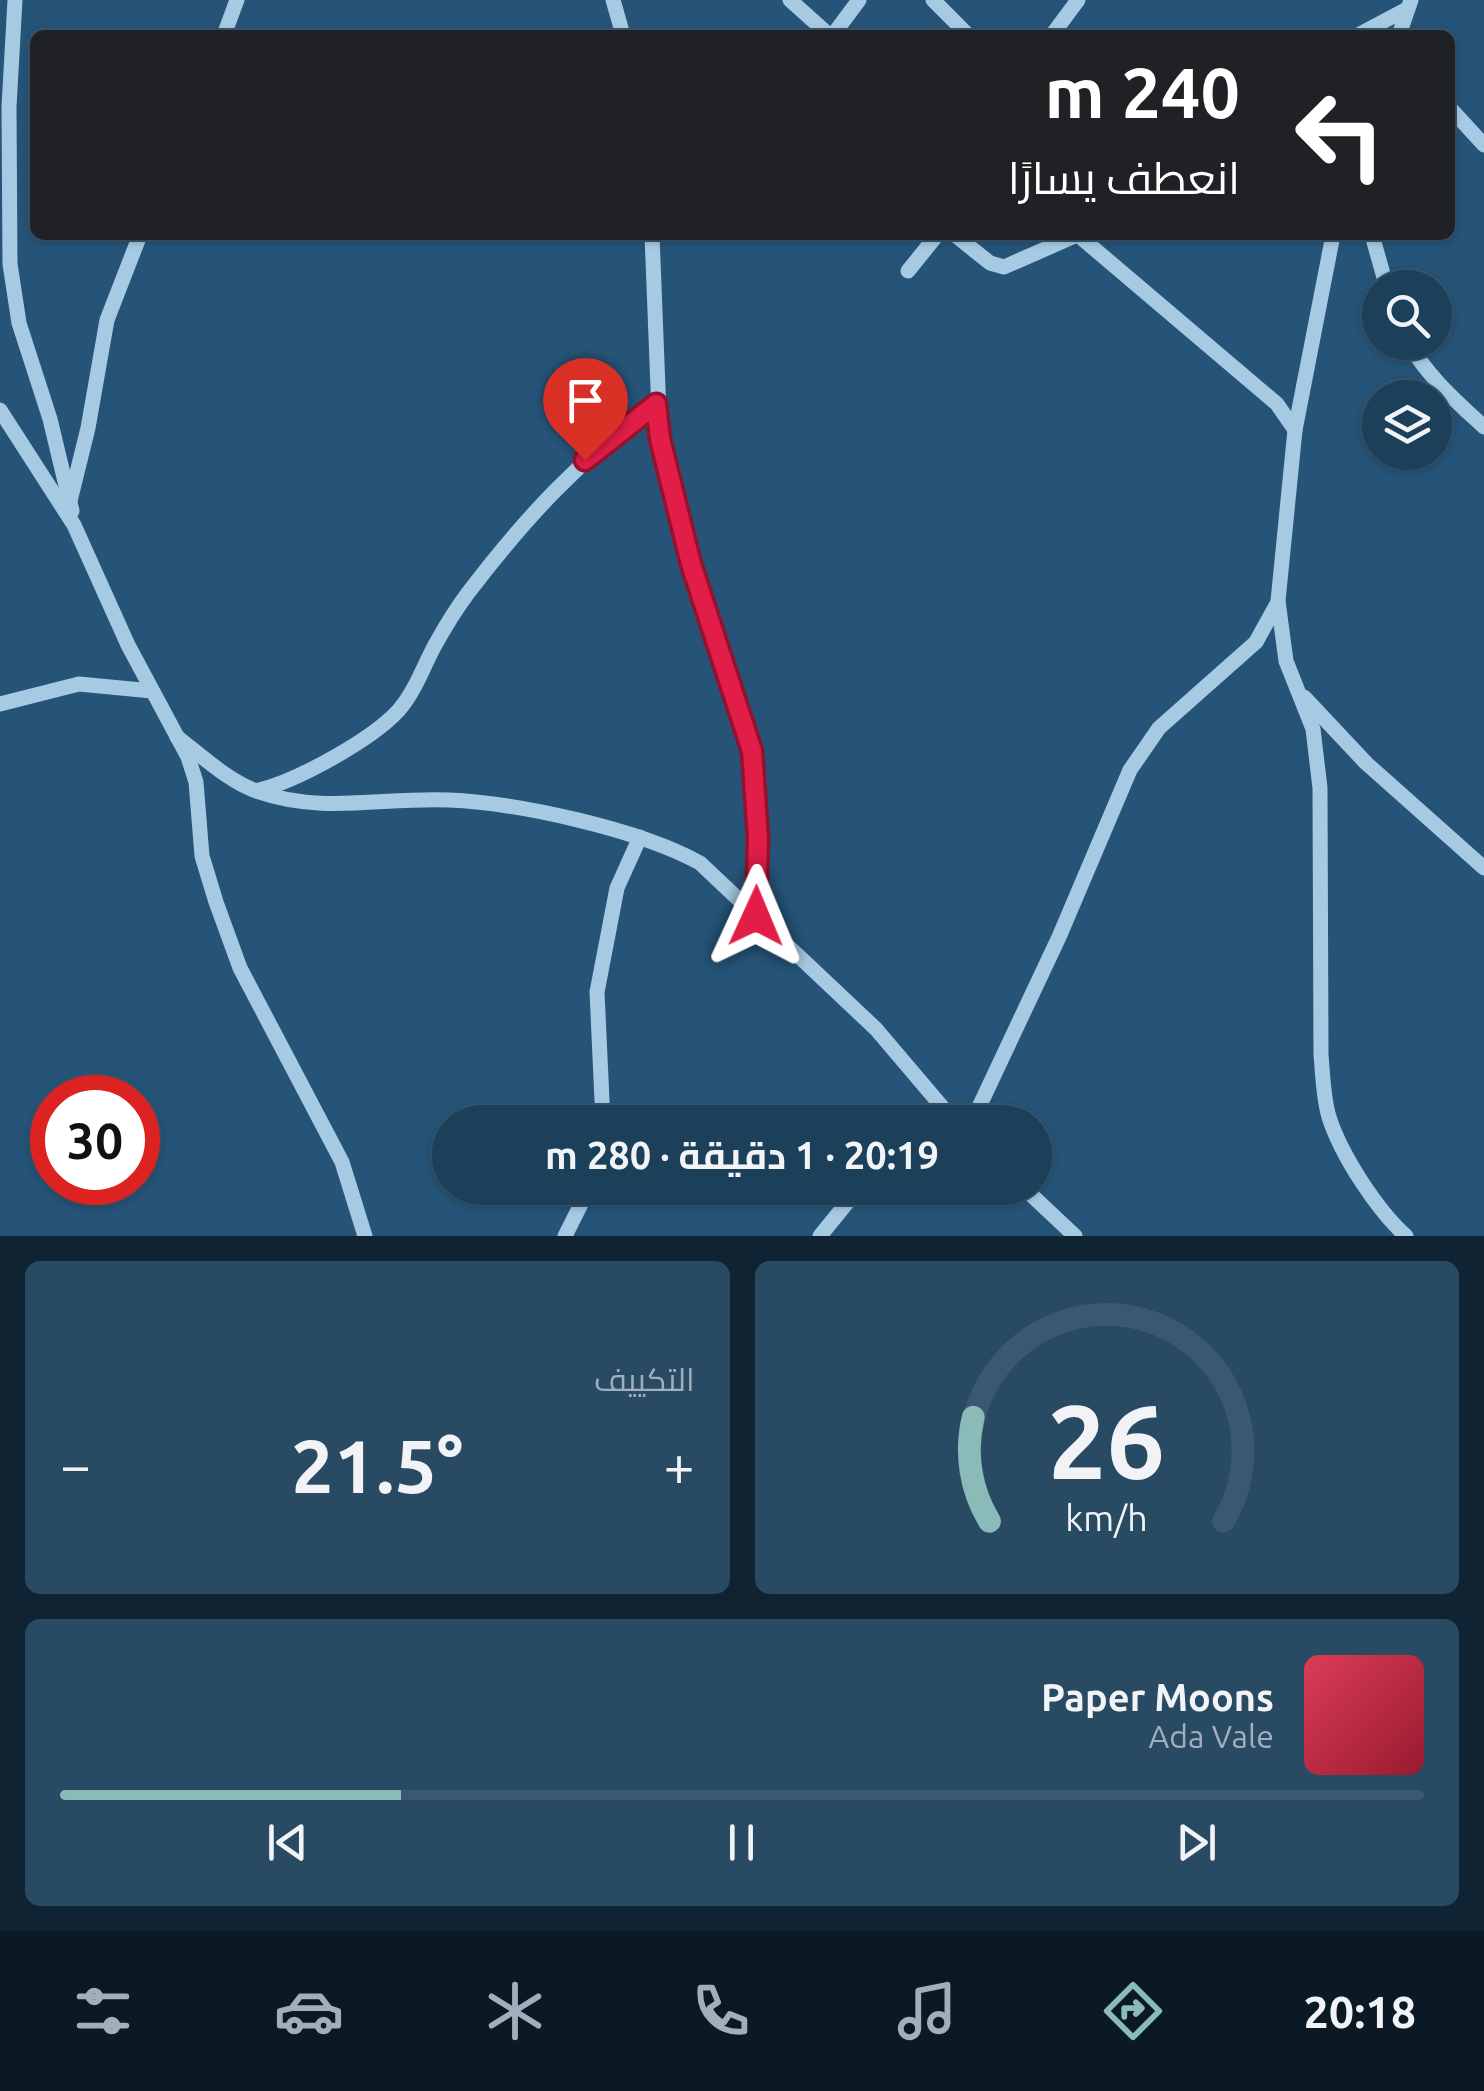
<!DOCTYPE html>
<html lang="ar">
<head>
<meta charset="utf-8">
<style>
	body { margin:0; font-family:Ubuntu,Cairo,sans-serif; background:#294a63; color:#f1f3f6; direction:rtl; height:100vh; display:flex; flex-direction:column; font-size:38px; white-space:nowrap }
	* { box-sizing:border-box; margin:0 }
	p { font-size:32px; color:#a0afbb }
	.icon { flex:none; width:55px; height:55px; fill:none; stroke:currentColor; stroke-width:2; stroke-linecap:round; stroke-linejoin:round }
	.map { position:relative; height:1236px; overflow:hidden; direction:ltr }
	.details { display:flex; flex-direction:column; gap:25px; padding:25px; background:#0f2332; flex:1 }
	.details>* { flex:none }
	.banner { position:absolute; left:30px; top:30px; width:1425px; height:210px; border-radius:15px; box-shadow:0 2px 8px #0004,0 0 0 2px #3a5870; direction:rtl; background:#202124; color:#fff; overflow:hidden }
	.fabs { position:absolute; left:1362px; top:270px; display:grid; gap:20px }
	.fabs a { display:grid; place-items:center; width:90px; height:90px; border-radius:50%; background:#1c3f5a; box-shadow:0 2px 8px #0004,0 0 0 2px #3a5870; font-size:50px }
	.speed { position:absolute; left:30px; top:1075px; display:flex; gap:20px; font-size:50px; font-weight:700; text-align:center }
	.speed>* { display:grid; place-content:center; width:130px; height:130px; border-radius:50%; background:#1c3f5a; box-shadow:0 2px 8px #0004,0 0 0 2px #3a5870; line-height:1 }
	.speed .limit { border:15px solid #d22; background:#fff; color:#111 }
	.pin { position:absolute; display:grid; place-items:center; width:85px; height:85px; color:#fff; margin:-102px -42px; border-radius:50% 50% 50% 0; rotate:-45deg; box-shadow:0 0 10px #0007 }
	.pin .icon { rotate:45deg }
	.me { position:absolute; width:110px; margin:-55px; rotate:1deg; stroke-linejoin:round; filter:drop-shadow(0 0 8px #0008) }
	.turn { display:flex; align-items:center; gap:35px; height:210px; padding:0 50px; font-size:45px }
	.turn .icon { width:130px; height:130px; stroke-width:2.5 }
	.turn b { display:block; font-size:70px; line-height:85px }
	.big { font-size:75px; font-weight:700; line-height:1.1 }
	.details .tile { flex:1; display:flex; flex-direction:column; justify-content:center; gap:15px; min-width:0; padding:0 35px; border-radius:15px; background:#294a63 }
	.details .dial { align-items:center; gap:0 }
	.dial svg { height:260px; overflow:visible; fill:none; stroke:#3a5870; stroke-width:7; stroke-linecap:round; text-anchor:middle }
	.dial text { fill:#f1f3f6; stroke:none }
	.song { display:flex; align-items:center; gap:30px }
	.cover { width:120px; height:120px; border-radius:15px; background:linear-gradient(135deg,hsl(350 70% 55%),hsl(350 70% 35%)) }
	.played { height:10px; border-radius:5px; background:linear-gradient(90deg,#8bbbb9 25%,#3a5870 25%) }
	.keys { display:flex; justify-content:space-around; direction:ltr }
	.heat { display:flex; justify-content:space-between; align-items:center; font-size:55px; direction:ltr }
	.details .tiles { flex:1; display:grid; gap:25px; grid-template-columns:1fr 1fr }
	.tile:last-child { grid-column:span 2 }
	.trip { position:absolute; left:432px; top:1105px; width:620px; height:100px; border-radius:50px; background:#1c3f5a; box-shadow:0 2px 8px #0004,0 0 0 2px #3a5870; font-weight:700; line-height:100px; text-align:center; direction:rtl }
	.menu { display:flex; height:160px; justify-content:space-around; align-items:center; background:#0b1924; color:#a0afbb }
	.menu .icon { width:70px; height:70px }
	.menu .current { color:#8bbbb9 }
	.menu b { font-size:45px; color:#f1f3f6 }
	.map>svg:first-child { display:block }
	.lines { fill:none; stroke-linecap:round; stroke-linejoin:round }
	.minor { stroke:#a7cae3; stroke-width:15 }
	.route-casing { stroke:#92132f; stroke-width:25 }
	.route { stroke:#e11d48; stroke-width:18 }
</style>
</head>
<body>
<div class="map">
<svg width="1484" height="1236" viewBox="0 0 1484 1236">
	<rect width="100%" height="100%" fill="#255478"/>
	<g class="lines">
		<g class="minor">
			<path d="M15 0 9 107 10 264 19 323 50 419 72 511"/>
			<path d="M613 0 623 35"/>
			<path d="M790 0 829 35"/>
			<path d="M933 0 968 35"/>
			<path d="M224 35 237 0"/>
			<path d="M833 35 859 0"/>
			<path d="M1052 35 1078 0"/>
			<path d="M1358 35 1405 10"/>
			<path d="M1399 35 1411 0"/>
			<path d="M1450 108 1484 145"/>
			<path d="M652 235 660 439 691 564 752 751 758 838 756 917"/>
			<path d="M955 235 990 263 1004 267 1077 235"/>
			<path d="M1078 235 1277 404 1295 430"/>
			<path d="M1333 235 1295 430 1278 601 1286 661 1313 729 1320 788 1321 1055C1323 1075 1323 1097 1329 1117 1341 1155 1377 1210 1406 1236"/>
			<path d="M1372 235 1387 288"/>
			<path d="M908 271 937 235"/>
			<path d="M1408 342C1427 376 1456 401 1484 427"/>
			<path d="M0 410 74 525 128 645 188 757 196 782 202 856 216 902 240 968 342 1162 365 1236"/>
			<path d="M70 501 88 428 107 320 140 235"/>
			<path d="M1304 697 1366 763 1484 868"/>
			<path d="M0 704 79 684 152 691"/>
			<path d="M177 737C202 756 229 782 259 792 322 814 384 797 449 800 519 803 638 829 700 863L876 1029 955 1122"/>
			<path d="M259 790C297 781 371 740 398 711 415 692 423 667 435 645 445 627 456 609 468 593 526 517 579 460 656 404"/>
			<path d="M603 1122 597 992 617 888 640 837"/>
			<path d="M972 1122 1059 937 1130 770 1159 728 1256 642 1277 604"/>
			<path d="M1024 1188 1075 1236"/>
			<path d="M565 1236 589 1188"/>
			<path d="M820 1236 859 1188"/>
		</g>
	</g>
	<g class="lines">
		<g class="route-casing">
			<path id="route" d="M585 460 656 404 660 439 691 564 752 751 758 838 756 916"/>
		</g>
		<use href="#route" class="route"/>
	</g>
</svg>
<div class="fabs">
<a><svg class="icon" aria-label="search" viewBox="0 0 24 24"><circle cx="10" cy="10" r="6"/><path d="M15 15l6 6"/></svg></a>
<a><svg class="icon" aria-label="layers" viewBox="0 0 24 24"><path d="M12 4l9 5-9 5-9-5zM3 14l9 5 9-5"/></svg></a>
</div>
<div class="speed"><div class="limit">30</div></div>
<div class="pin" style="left:585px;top:460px;background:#d93025"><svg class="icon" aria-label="arrive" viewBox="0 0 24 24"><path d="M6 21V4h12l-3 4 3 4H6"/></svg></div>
<svg class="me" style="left:756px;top:916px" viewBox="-20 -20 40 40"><path d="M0-17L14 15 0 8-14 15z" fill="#e11d48" stroke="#fff" stroke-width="4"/></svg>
<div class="trip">20:19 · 1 دقيقة · 280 m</div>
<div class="banner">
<div class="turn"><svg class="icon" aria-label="left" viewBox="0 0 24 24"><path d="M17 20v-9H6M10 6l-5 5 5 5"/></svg><div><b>240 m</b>انعطف يسارًا</div></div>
</div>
</div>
<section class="details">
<div class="tiles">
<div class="tile dial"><svg viewBox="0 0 100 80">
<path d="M14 69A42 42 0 1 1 86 69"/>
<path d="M14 69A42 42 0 0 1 9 37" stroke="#8bbbb9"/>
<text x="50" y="56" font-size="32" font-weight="700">26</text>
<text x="50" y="72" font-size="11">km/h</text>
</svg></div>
<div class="tile"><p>التكييف</p>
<div class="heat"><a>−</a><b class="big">21.5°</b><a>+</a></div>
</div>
<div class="tile">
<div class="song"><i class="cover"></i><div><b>Paper Moons</b><p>Ada Vale</p></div></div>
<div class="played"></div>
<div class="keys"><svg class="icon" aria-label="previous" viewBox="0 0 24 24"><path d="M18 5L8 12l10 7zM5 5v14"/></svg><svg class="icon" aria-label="pause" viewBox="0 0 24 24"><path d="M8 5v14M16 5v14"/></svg><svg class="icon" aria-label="next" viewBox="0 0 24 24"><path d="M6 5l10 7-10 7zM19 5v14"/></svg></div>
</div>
</div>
</section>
<nav class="menu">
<b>20:18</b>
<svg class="icon current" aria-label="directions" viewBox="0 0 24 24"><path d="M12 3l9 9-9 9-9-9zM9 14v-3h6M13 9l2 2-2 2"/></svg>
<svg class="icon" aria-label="music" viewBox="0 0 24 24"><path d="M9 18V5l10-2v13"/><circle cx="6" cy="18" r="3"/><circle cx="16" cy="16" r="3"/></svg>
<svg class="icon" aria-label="phone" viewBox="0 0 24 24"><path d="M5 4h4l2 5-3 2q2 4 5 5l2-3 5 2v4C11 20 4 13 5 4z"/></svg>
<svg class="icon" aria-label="climate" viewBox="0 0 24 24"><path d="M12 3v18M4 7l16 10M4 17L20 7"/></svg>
<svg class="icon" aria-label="car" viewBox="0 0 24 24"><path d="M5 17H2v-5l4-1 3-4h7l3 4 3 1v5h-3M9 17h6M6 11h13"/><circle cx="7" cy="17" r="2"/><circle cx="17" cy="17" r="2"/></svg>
<svg class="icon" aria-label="filters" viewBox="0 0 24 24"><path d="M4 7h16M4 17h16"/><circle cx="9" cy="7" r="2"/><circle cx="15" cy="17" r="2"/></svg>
</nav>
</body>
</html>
